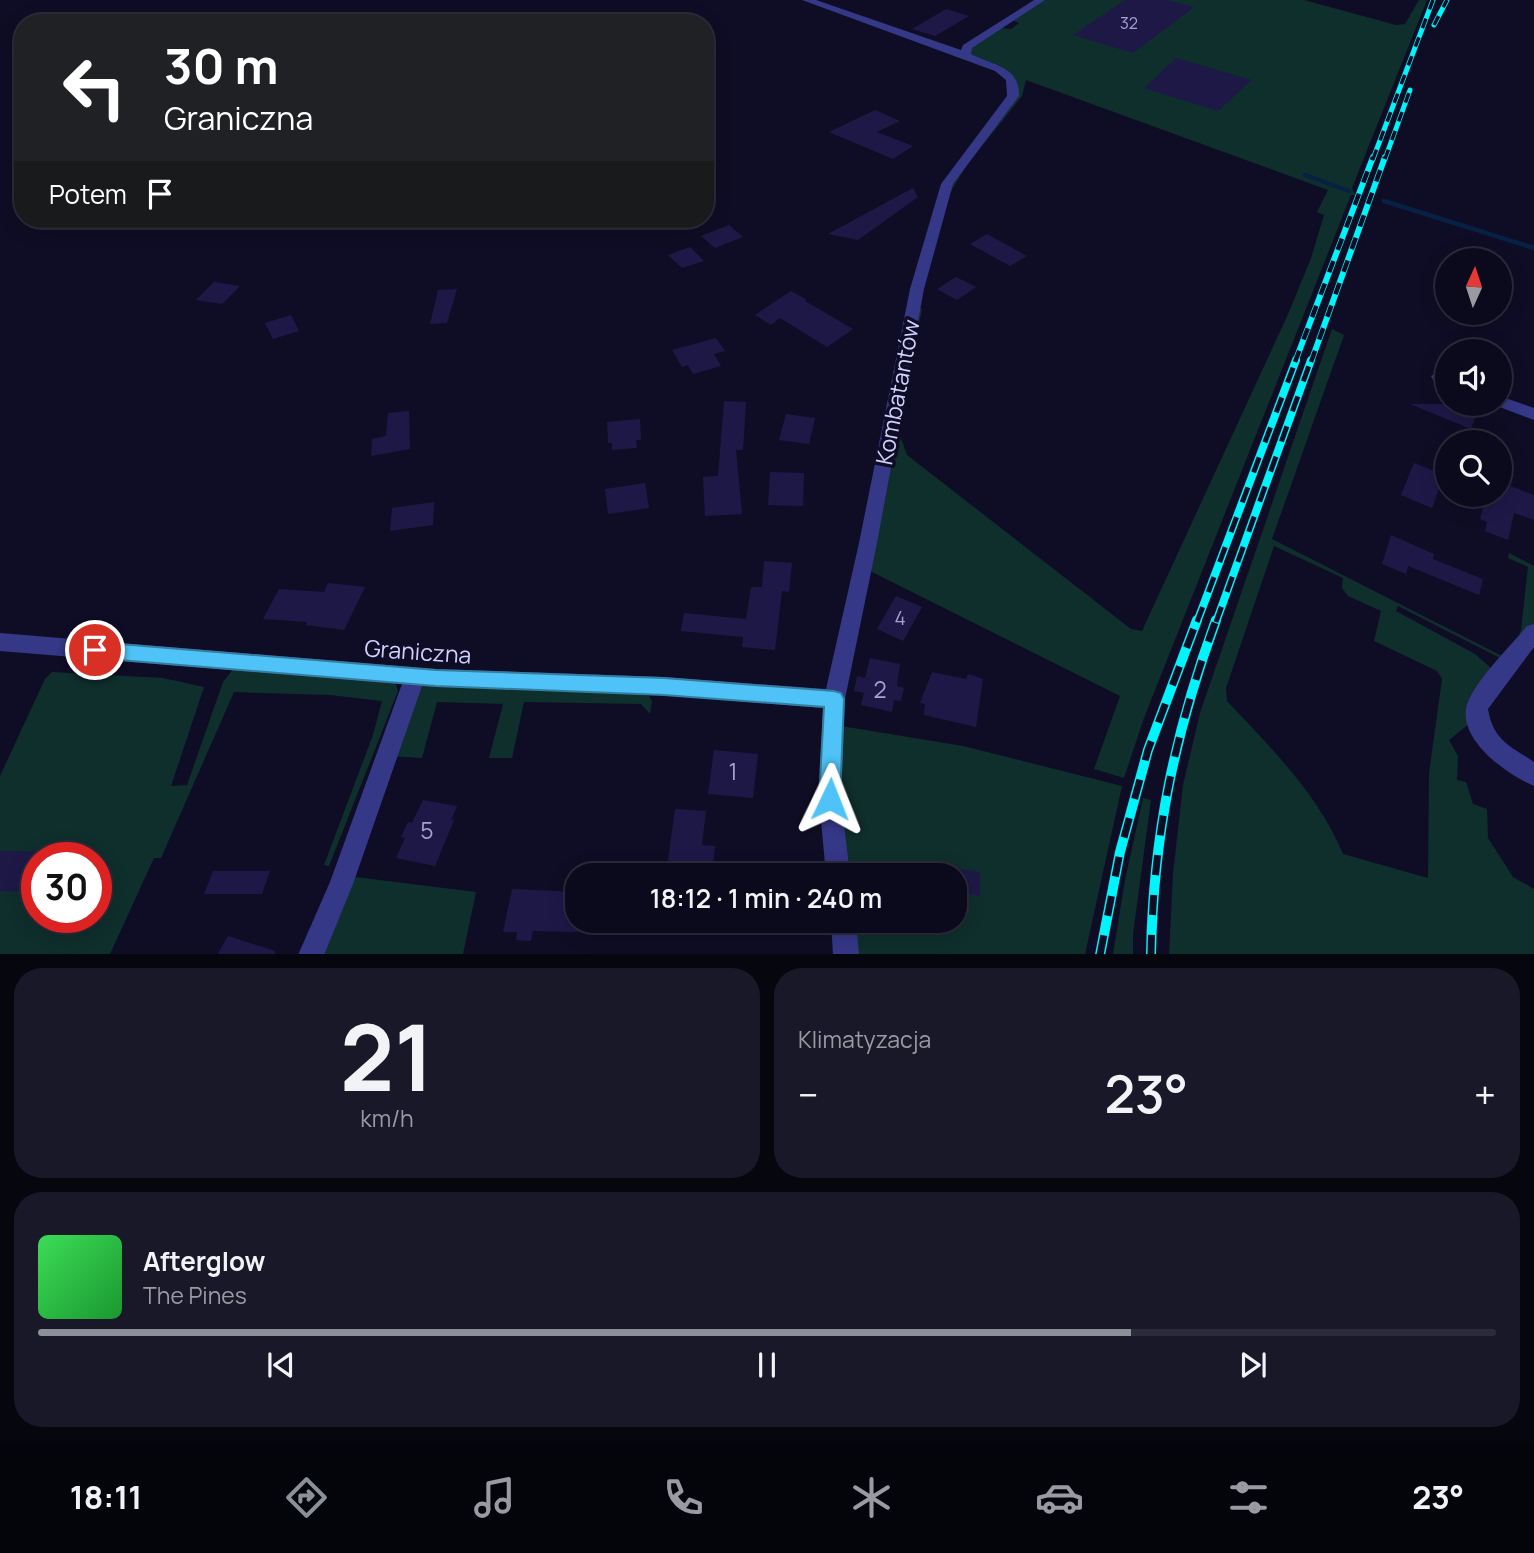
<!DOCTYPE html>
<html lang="pl">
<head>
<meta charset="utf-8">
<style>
	body { margin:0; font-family:Manrope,sans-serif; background:#191829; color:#f1f3f6; height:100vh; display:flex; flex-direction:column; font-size:26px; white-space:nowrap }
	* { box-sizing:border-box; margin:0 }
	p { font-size:23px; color:#9a9aa3 }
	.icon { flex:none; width:38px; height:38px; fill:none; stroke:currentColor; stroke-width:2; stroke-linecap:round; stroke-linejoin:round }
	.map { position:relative; height:954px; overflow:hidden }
	.side { display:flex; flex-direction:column; gap:14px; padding:14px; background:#06060f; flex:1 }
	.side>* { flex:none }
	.hud { position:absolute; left:14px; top:14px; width:700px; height:214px; border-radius:28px; box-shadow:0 4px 18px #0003,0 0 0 2px #2b2b3b; background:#202124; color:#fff; overflow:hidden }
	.needle { width:46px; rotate:3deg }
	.buttons { position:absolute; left:1435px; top:248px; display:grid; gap:14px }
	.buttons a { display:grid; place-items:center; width:77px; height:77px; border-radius:50%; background:#0b0a1c; box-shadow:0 4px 18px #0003,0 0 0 2px #2b2b3b; font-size:35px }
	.speed { position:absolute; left:21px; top:842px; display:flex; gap:14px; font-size:35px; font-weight:700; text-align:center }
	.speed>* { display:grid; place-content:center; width:91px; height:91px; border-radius:50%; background:#0b0a1c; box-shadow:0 4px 18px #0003,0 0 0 2px #2b2b3b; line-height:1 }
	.speed .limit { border:10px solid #d22; background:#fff; color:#111 }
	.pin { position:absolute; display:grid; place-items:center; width:60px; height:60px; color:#fff; margin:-30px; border:4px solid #fff; border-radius:50%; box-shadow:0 2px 7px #0007 }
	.me { position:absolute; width:77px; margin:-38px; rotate:2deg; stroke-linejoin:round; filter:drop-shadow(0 0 5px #0008) }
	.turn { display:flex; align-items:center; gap:24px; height:147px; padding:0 35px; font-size:32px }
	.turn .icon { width:91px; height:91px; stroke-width:2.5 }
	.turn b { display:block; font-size:49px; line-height:60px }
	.then { display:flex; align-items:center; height:66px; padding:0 35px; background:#0003; gap:14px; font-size:26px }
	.big { font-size:52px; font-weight:600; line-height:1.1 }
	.side .card { flex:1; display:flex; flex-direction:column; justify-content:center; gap:10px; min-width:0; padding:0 24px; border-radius:28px; background:#191829 }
	.side .dial { align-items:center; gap:0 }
	.dial b { font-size:91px; line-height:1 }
	.song { display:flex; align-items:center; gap:21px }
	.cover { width:84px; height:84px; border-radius:10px; background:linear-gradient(135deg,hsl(130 70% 55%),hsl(130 70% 35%)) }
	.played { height:7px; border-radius:4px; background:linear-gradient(90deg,#8c9099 75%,#2b2b3b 75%) }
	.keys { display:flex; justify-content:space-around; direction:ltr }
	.heat { display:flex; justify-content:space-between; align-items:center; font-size:38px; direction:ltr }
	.side .tiles { flex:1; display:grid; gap:14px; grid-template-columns:1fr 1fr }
	.card:last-child { grid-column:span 2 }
	.trip { position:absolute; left:565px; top:863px; width:402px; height:70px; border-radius:28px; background:#0b0a1c; box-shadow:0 4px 18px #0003,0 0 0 2px #2b2b3b; font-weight:600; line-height:70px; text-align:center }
	.tab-bar { display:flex; height:112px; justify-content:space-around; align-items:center; background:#04040b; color:#9a9aa3 }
	.tab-bar .icon { width:49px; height:49px }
	.tab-bar .selected { color:#8c9099 }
	.tab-bar b { font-size:32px; color:#f1f3f6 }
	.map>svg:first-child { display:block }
	.green { fill:#0f2f2c; fill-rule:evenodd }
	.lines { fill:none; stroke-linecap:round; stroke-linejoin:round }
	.stream { stroke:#062144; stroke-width:4.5 }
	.building { fill:#1e1847 }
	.minor { fill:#353787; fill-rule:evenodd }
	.rail-far3-casing { stroke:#00f4fb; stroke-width:5 }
	.rail-far2-casing { stroke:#00f4fb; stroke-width:6 }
	.rail-far1-casing { stroke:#00f4fb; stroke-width:8 }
	.rail-casing { stroke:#00f4fb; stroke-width:10 }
	.rail-far3 { stroke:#0f0d25; stroke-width:3.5; stroke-dasharray:10; stroke-linecap:butt }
	.rail-far2 { stroke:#0f0d25; stroke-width:4.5; stroke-dasharray:12; stroke-linecap:butt }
	.rail-far1 { stroke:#0f0d25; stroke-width:5; stroke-dasharray:16; stroke-linecap:butt }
	.rail { stroke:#0f0d25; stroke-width:7; stroke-dasharray:20; stroke-linecap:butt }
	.route { fill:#4fc3f7; stroke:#337fa1; stroke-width:2 }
	.labels { text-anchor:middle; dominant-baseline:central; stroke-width:7; stroke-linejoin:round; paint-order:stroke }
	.far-number-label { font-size:16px; fill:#a5a2d1 }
	.number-label { font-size:19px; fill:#a5a2d1 }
	.street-label { font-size:23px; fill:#d2d0ff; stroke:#0f0d25 }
	.near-number-label { font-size:23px; fill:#a5a2d1 }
</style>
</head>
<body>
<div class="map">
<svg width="1534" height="955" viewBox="0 0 1534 955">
	<rect width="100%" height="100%" fill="#0f0d25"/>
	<g class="green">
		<path d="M1043 0H1304L1396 25 1405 24 1419 0H1427L1352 188 1355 195H1351L1144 718 1124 778 1094 769 1120 696 868 570 918 307 922 309 898 430 907 455 1131 629 1142 631 1289 312 1311 258 1324 215 1317 212 1328 190 1026 80 1022 96 966 166 947 198 955 179 1017 87C1014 65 988 63 972 55L969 49 1000 28 1011 29 1019 23 1012 20Z"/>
		<path d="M1332 329 1344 335 1272 539 1502 656 1516 643 1521 630 1528 567 1508 558 1509 553 1534 566V625L1502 659 1398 606 1396 611 1475 654 1491 668 1469 724 1449 740 1458 756 1457 780 1466 782 1473 804 1487 809 1488 838 1513 877 1534 889V954L1169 955 1173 874 1183 785 1200 713ZM1274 546 1343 578 1342 588 1348 596 1381 611 1374 641 1437 671 1442 679 1429 773 1428 878 1343 854C1318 794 1271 748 1227 701L1226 688Z"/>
		<path d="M234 668 395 681 398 691 329 866 324 865 373 735 382 701 330 695 234 692 161 858H154L110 954 0 955V776L45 679 52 672 163 678 204 687 171 786 187 785 223 682ZM37 858H96V917H37Z"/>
		<path d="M424 683 618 692 649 696 652 701 650 714 641 704 524 702 512 758H489L503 704 437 702 422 758 389 756 412 689Z"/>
		<path d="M841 726 963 746 1122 786 1085 954H858L854 921 956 920V875H849L839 788Z"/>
		<path d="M1143 798 1151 800 1133 934V954H1113L1125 880Z"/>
		<path d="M347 876 476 892 463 954 314 955Z"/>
	</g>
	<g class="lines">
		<g class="stream">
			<path d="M1305 175 1349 191"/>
			<path d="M1384 201 1534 248"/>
		</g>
	</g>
	<g class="building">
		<path d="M1125 0H1168L1194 7 1133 53 1073 35Z"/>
		<path d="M946 9 969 16 935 36 912 29Z"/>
		<path d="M1176 58 1252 80 1218 111 1144 88Z"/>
		<path d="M875 110 900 121 877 132 913 146 893 159 829 132Z"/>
		<path d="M913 188 918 197 858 240 828 234Z"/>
		<path d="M729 225 743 237 715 248 701 236Z"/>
		<path d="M987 234 1027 256 1010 266 970 244Z"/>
		<path d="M690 247 704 261 682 268 668 255Z"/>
		<path d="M956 277 976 287 957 300 937 289Z"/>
		<path d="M214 282 240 286 222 304 196 300Z"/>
		<path d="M457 289 447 323 430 324 438 290Z"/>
		<path d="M791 291 807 300 805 301 853 329 827 347 780 318 771 325 755 315Z"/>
		<path d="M291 315 299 331 273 339 265 323Z"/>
		<path d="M716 338 725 351 714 354 721 366 693 374 688 365 682 367 672 350Z"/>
		<path d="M724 401 746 402 743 450H736L742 514 705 516 703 477 718 476Z"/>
		<path d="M1410 404H1480L1471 429Z"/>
		<path d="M409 411 410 449 371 456 372 439 386 436 388 413Z"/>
		<path d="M786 414 815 418 809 444 779 440Z"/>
		<path d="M640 419 641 440H636L637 448 612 450V443H608L607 422Z"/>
		<path d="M1414 463 1444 475 1432 508 1401 495Z"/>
		<path d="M770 472 804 473 803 506 768 505Z"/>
		<path d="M1500 482 1534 495V520L1514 513 1508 540 1485 531 1487 522 1480 519 1486 495H1500Z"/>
		<path d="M645 483 649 508 608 514 605 489Z"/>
		<path d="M434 502 433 525 390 531 392 508Z"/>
		<path d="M1391 535 1434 554 1433 559 1483 579 1479 595 1408 566 1406 574 1382 564Z"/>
		<path d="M764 561 792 563 789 592 782 591 775 650 742 647 743 637 681 631 684 613 746 619 751 587H762Z"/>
		<path d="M328 583 365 587 344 630 306 625 307 622 263 619 279 589 324 592Z"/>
		<path d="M896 596 922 607 903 641 877 629Z"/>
		<path d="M870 658 900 664 897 686 904 688 901 701 894 700 892 712 861 705 864 693 854 691 857 676 865 678Z"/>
		<path d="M932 672 966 679 968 674 983 679 976 727 924 715 925 704 920 703Z"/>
		<path d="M714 750 758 754 753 798 708 794Z"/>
		<path d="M423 800 457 806 451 820H454L435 866 396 858 405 838 401 837 408 822 412 823Z"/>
		<path d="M675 809 706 811 702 845 715 846 712 875H666Z"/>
		<path d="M0 851H37V892L0 891Z"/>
		<path d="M956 868 980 872V896L956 892Z"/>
		<path d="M213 871H270L262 894H204Z"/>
		<path d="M512 889 578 892V932L533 931 531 941 516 940 517 932H503Z"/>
		<path d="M228 936 275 951V955H217Z"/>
	</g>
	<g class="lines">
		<g class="minor">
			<path d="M802 0H816L961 50 963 45 1034 0H1045L972 48 971 54C992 65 1020 66 1019 96L953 184 924 289 877 543 845 699 841 799 850 875H826L819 799 823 708 664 695 422 686 353 884 324 955H298L330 882 402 684 0 651V633L436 669 664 677 826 689 859 543 910 289 941 184 1007 96 1006 80 995 71Z"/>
			<path d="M1439 371 1447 373V384L1433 380 1431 376Z"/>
			<path d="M1500 396 1534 408V420L1494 405 1500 404Z"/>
			<path d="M1534 624V647L1488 709C1493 740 1510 746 1534 762V786C1508 775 1461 742 1466 709 1470 685 1511 646 1527 626Z"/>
			<path d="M831 920H856L859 955H833Z"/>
		</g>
		<g class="rail-far3-casing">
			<g id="rail-far3">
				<path d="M1434 25 1447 0"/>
				<path d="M1373 159 1433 0"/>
				<path d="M1385 159 1410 90"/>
			</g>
		</g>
		<g class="rail-far2-casing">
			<g id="rail-far2">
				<path d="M1295 362 1373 157"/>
				<path d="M1311 362 1385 157"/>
			</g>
		</g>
		<g class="rail-far1-casing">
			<g id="rail-far1">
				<path d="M1197 622 1296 360"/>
				<path d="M1216 622 1311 360"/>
			</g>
		</g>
		<g class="rail-casing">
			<g id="rail">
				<path d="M1100 955 1120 852 1148 750 1197 620"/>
				<path d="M1151 955C1153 835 1175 732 1216 620"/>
			</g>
		</g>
		<use href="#rail-far3" class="rail-far3"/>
		<use href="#rail-far2" class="rail-far2"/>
		<use href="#rail-far1" class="rail-far1"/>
		<use href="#rail" class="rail"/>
	</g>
	<path class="route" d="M95 642 436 670 664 678 834 691 841 693 844 699 840 799 837 806 830 809 822 806 819 799 824 707 664 695 436 686 95 658 88 655 86 650 88 644Z"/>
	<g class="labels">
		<g class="far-number-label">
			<text x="1129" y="23">32</text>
		</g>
		<g class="number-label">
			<text x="900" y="618">4</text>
		</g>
		<g class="street-label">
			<text transform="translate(897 392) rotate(-79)">Kombatantów</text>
			<text transform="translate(418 651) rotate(4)">Graniczna</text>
		</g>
		<g class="near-number-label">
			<text x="880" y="689">2</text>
			<text x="733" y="771">1</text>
			<text x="427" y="830">5</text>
		</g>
	</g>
</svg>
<div class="buttons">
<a><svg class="needle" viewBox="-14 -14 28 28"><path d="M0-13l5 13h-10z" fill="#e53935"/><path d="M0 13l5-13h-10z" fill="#9a9aa3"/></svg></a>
<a><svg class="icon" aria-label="sound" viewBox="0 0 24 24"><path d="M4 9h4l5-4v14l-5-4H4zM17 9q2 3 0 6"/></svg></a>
<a><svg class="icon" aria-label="search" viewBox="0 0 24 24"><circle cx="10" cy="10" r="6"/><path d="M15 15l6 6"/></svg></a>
</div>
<div class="speed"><div class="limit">30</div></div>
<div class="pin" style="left:95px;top:650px;background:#d93025"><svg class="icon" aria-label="arrive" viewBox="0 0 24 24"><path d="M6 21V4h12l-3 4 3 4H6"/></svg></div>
<svg class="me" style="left:830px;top:799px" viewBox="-20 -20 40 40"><path d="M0-17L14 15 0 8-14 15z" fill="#4fc3f7" stroke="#fff" stroke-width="4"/></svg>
<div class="trip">18:12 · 1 min · 240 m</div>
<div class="hud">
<div class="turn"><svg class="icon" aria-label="left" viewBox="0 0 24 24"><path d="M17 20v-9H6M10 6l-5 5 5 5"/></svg><div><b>30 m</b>Graniczna</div></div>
<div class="then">Potem<svg class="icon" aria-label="arrive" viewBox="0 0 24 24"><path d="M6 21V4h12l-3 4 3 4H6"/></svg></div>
</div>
</div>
<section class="side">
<div class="tiles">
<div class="card dial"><b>21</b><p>km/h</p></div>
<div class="card"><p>Klimatyzacja</p>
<div class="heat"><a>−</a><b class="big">23°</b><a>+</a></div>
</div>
<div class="card">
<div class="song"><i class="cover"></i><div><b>Afterglow</b><p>The Pines</p></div></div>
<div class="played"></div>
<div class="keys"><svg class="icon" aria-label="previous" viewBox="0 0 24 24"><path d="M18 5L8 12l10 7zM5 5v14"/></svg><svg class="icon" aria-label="pause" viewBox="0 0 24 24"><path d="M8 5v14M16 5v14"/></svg><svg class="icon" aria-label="next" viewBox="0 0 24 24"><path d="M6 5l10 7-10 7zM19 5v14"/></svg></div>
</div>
</div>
</section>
<nav class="tab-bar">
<b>18:11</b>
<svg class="icon selected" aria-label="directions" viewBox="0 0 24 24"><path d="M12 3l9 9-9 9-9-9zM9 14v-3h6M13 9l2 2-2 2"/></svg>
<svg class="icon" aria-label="music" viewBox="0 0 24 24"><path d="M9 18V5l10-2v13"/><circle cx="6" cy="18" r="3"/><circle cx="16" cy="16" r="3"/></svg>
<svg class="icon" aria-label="phone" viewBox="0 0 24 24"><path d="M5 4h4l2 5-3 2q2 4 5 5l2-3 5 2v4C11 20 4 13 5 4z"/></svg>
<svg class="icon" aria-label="climate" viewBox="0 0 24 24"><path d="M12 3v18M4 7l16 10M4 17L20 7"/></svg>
<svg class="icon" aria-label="car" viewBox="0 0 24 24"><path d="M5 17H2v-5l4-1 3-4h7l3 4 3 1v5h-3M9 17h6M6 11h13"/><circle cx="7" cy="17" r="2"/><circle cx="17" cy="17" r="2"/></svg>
<svg class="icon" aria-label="filters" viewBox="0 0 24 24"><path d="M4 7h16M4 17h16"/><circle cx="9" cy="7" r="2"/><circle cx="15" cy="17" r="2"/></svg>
<b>23°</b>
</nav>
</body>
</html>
